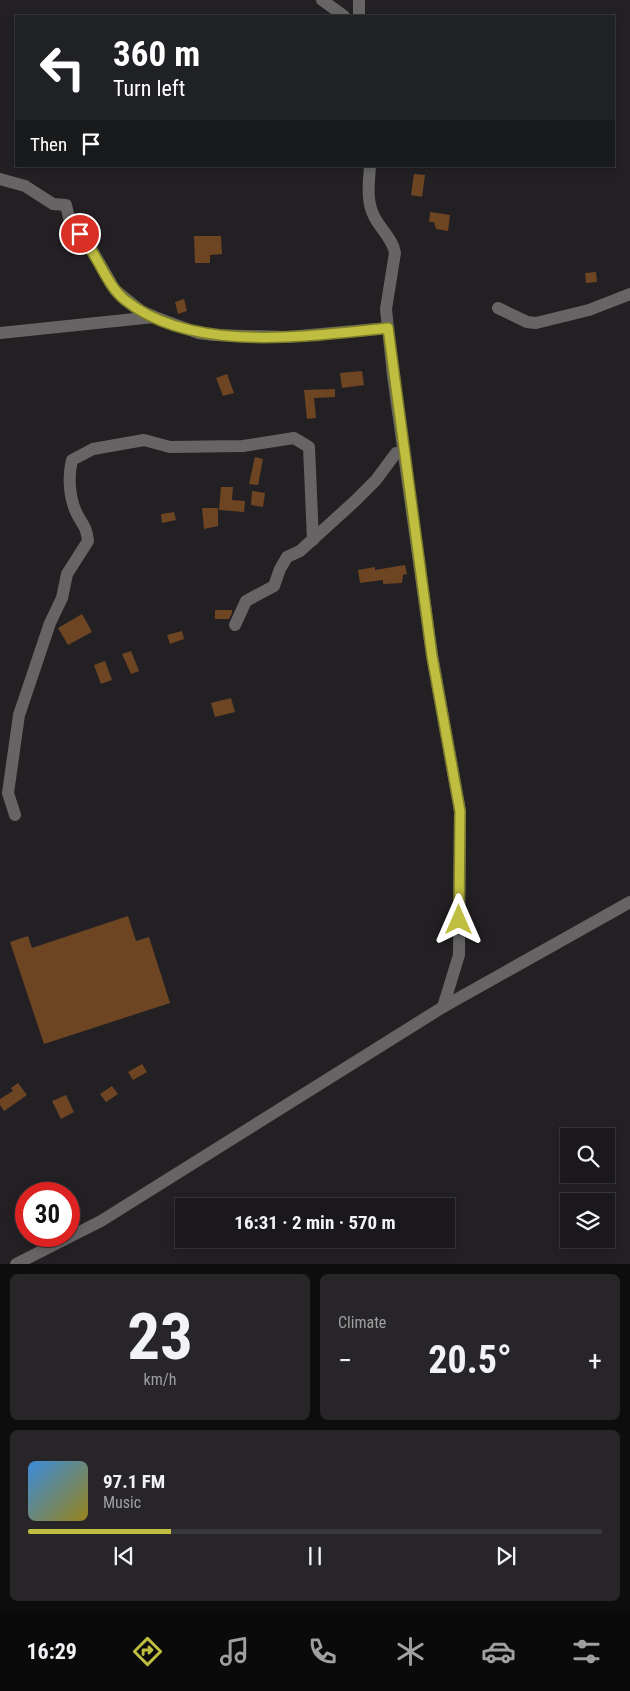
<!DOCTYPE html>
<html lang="en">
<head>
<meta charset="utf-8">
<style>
	body { margin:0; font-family:"Roboto Condensed",sans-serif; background:#272527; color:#f1f3f6; height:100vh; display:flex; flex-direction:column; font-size:19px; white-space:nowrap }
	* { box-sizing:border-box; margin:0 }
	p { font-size:16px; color:#9fa0a2 }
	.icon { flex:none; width:28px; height:28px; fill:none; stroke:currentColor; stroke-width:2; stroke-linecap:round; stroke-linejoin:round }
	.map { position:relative; height:1264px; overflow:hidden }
	.sheet { display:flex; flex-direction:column; gap:10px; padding:10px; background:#0e0d0e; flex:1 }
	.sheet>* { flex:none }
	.top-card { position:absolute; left:15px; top:15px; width:600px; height:152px; border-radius:0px; box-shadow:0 2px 8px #0003,0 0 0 1px #383739; background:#202124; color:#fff; overflow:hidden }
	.controls { position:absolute; left:560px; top:1128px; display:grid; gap:10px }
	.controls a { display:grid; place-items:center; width:55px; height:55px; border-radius:0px; background:#1a181a; box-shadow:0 2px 8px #0003,0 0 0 1px #383739; font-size:25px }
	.speed { position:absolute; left:15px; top:1182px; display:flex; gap:10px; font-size:25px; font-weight:700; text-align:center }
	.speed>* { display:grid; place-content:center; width:65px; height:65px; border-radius:50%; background:#1a181a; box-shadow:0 2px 8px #0003,0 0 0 1px #383739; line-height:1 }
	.speed .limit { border:8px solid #d22; background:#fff; color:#111 }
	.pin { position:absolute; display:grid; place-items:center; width:42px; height:42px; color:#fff; margin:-21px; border:2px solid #fff; border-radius:50%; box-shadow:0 1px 5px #0007 }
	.me { position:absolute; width:55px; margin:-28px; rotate:0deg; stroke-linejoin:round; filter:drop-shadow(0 0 4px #0008) }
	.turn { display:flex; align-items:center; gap:18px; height:105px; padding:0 15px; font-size:22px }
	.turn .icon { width:65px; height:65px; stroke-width:2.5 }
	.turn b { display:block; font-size:35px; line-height:42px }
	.then { display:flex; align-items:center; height:48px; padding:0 15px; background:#0003; gap:10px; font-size:19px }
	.big { font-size:38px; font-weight:700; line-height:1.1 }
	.sheet .tile { flex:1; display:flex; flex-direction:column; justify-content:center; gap:8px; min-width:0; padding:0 18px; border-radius:8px; background:#272527 }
	.sheet .dial { align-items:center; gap:0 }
	.dial b { font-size:65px; line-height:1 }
	.song { display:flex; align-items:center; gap:15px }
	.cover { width:60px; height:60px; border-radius:8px; background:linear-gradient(135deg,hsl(210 70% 55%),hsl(50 70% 35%)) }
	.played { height:5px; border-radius:2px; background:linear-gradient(90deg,#bfbe41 25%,#383739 25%) }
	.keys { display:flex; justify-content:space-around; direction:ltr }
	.heat { display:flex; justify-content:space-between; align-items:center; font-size:28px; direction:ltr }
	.sheet .tiles { flex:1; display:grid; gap:10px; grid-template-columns:1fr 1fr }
	.tile:last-child { grid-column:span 2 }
	.trip { position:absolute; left:175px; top:1198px; width:280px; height:50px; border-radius:0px; background:#1a181a; box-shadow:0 2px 8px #0003,0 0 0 1px #383739; font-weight:700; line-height:50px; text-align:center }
	.tabs { display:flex; height:80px; justify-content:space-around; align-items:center; background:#0a0a0a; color:#9fa0a2 }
	.tabs .icon { width:35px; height:35px }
	.tabs .active { color:#bfbe41 }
	.tabs b { font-size:22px; color:#f1f3f6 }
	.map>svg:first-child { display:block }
	.building { fill:#6d4522 }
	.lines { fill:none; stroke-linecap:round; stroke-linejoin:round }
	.minor { stroke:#666464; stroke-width:12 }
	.route-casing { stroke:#7c7c2a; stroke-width:12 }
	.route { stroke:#bfbe41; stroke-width:9 }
</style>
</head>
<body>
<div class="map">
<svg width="630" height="1264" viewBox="0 0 630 1264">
	<rect width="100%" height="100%" fill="#232023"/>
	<g class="building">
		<path d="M414 174 425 175 422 197 411 195Z"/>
		<path d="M430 212 450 215 448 231 436 229 434 222H429Z"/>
		<path d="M194 236H221L222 254 210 255V263H195Z"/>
		<path d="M596 272 597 282 586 283 585 273Z"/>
		<path d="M184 299 187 311 178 314 175 302Z"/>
		<path d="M362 371 364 385 342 388 340 373Z"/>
		<path d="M227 374 234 393 223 396 216 378Z"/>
		<path d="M335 389V397L314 398 316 418 307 419 304 390Z"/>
		<path d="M255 457 263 459 258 485 249 484Z"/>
		<path d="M221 487H233L232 500 245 501 244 512 219 510Z"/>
		<path d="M252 491 265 493 263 507 251 505Z"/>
		<path d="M202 508H218V526L204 529Z"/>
		<path d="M174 512 176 520 162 523 161 514Z"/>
		<path d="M405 565 407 574 403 575 402 583 383 584V580L360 583 358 570 375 567V570Z"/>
		<path d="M215 610H232V613L229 619H215Z"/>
		<path d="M82 614 92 632 68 645 58 628Z"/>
		<path d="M182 631 184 639 170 644 167 635Z"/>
		<path d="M131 651 139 671 131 674 122 654Z"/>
		<path d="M105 661 112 680 101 684 94 665Z"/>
		<path d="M231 698 235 712 215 717 211 703Z"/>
		<path d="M128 916 136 941 149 937 170 1003 44 1044 10 942 28 936 32 948Z"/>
		<path d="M142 1064 147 1072 133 1080 128 1072Z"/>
		<path d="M18 1083 27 1095 4 1111 0 1105V1099L13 1091 11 1088Z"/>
		<path d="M112 1086 118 1094 106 1102 100 1094Z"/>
		<path d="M66 1095 74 1112 61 1119 52 1101Z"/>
	</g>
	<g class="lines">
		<g class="minor">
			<path d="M322 0 344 16"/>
			<path d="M359 0V16"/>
			<path d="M370 166C369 182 366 201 374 216 380 229 393 239 395 253L386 309 393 376 432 655 460 811 459 955 443 1007"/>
			<path d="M0 179 25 186 53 204 66 205 70 222 89 245 115 290 141 311 155 317 198 333 214 335 288 337 388 328"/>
			<path d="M498 308 527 322 536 323 589 310 630 294"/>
			<path d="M0 333 154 317"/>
			<path d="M235 625 246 601 274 586 280 569 287 557 300 551 355 501 376 480 396 453"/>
			<path d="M15 815 8 793 19 715 50 623 62 598 67 574 88 541C86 524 82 525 76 512 69 496 68 476 72 460L93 449 144 440 170 447 243 446 294 438 309 447 313 540"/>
			<path d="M16 1264 101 1221 443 1007 630 902"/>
		</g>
	</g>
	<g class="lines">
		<g class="route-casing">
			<path id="route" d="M80 234C98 255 106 285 125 300 192 354 308 336 388 328L432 656 460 811 459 920"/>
		</g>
		<use href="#route" class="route"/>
	</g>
</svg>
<div class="controls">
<a><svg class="icon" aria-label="search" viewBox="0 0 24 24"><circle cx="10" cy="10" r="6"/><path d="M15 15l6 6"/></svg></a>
<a><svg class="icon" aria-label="layers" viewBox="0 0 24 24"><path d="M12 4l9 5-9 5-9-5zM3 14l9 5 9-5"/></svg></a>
</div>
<div class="speed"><div class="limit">30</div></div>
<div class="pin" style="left:80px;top:234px;background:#d93025"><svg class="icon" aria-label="arrive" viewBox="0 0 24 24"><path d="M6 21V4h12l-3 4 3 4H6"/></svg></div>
<svg class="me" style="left:459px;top:920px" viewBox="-20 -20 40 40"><path d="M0-17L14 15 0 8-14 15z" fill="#bfbe41" stroke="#fff" stroke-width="4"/></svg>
<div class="trip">16:31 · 2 min · 570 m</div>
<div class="top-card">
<div class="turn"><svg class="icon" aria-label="left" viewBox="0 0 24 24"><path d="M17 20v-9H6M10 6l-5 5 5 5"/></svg><div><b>360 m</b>Turn left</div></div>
<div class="then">Then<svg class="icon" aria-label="arrive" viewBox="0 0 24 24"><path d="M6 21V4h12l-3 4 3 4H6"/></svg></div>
</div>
</div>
<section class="sheet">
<div class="tiles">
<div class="tile dial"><b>23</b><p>km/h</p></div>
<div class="tile"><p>Climate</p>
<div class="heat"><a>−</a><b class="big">20.5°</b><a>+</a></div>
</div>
<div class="tile">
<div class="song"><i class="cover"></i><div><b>97.1 FM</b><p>Music</p></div></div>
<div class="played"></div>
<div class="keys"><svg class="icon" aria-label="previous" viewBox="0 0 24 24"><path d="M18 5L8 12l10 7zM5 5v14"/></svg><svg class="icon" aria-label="pause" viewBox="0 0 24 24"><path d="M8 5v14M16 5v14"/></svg><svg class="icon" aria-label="next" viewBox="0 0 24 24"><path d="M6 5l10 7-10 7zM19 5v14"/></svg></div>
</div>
</div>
</section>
<nav class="tabs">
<b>16:29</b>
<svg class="icon active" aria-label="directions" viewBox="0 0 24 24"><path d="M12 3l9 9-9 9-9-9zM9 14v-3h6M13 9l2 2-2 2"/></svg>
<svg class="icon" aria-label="music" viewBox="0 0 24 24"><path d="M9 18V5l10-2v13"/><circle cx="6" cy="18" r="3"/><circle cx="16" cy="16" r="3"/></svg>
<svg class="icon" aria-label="phone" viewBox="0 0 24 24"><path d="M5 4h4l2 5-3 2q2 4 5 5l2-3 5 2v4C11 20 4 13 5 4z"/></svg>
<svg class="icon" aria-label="climate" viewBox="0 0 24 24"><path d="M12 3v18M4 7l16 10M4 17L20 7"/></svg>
<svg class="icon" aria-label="car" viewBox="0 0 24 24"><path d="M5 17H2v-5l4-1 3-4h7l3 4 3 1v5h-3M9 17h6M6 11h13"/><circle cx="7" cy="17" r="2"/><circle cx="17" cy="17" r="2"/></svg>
<svg class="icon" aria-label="filters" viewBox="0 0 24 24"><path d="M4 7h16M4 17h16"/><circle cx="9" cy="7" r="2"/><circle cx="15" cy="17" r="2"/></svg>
</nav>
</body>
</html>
